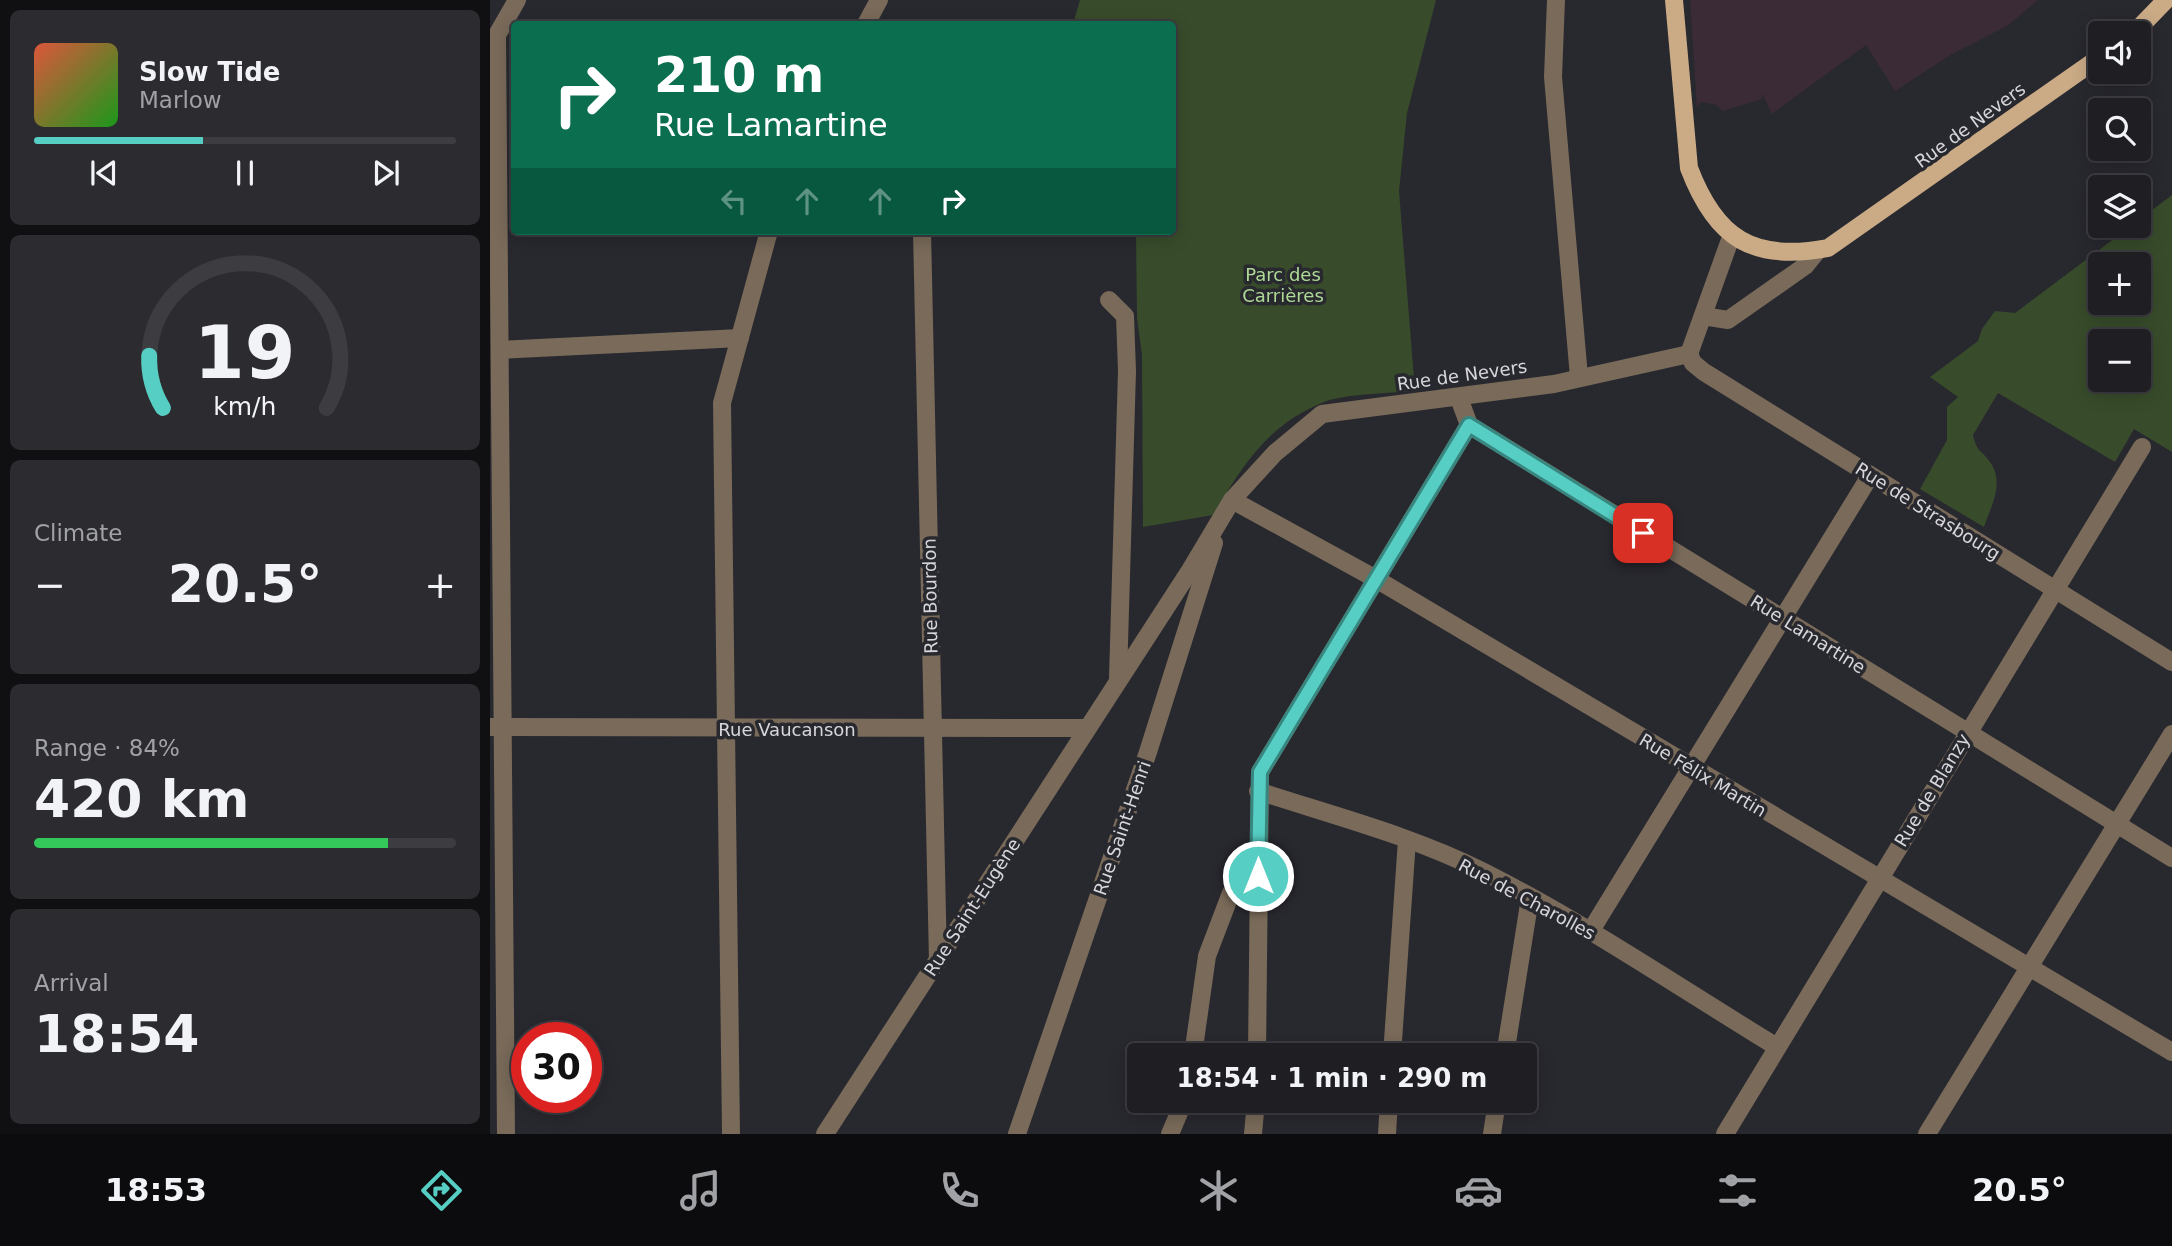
<!DOCTYPE html>
<html lang="en">
<head>
<meta charset="utf-8">
<style>
	body { margin:0; font-family:"DejaVu Sans",sans-serif; background:#2b2b30; color:#f1f3f6; height:100vh; display:flex; flex-direction:column; font-size:26px; white-space:nowrap }
	* { box-sizing:border-box; margin:0 }
	p { font-size:23px; color:#a1a2a6 }
	.icon { flex:none; width:38px; height:38px; fill:none; stroke:currentColor; stroke-width:2; stroke-linecap:round; stroke-linejoin:round }
	.map { position:relative; flex:1; overflow:hidden }
	.side { display:flex; flex-direction:column; gap:10px; padding:10px; background:#101013; width:490px }
	.side>* { flex:none }
	.banner { position:absolute; left:21px; top:21px; width:665px; height:214px; border-radius:7px; box-shadow:0 4px 18px #0003,0 0 0 2px #3c3c41; background:#0b6e4f; color:#fff; overflow:hidden }
	.controls { position:absolute; left:1598px; top:21px; display:grid; gap:14px }
	.controls a { display:grid; place-items:center; width:63px; height:63px; border-radius:7px; background:#1e1e23; box-shadow:0 4px 18px #0003,0 0 0 2px #3c3c41; font-size:35px }
	.speed { position:absolute; left:21px; top:1022px; display:flex; gap:14px; font-size:35px; font-weight:700; text-align:center }
	.speed>* { display:grid; place-content:center; width:91px; height:91px; border-radius:50%; background:#1e1e23; box-shadow:0 4px 18px #0003,0 0 0 2px #3c3c41; line-height:1 }
	.speed .limit { border:10px solid #d22; background:#fff; color:#111 }
	.pin { position:absolute; display:grid; place-items:center; width:60px; height:60px; color:#fff; margin:-30px; border-radius:14px; box-shadow:0 4px 10px #0006 }
	.me { position:absolute; width:77px; margin:-38px; rotate:0deg; stroke-linejoin:round; filter:drop-shadow(0 0 5px #0008) }
	.turn { display:flex; align-items:center; gap:24px; height:147px; padding:0 28px; font-size:32px }
	.turn .icon { width:91px; height:91px; stroke-width:2.5 }
	.turn b { display:block; font-size:49px; line-height:60px }
	.lanes { display:flex; align-items:center; height:66px; padding:0 28px; background:#0003; justify-content:center; gap:35px; direction:ltr }
	.lanes .off { opacity:.35 }
	.big { font-size:52px; font-weight:700; line-height:1.1 }
	.side .tile { flex:1; display:flex; flex-direction:column; justify-content:center; gap:10px; min-width:0; padding:0 24px; border-radius:10px; background:#2b2b30 }
	.side .dial { align-items:center; gap:0 }
	.dial svg { height:182px; overflow:visible; fill:none; stroke:#3c3c41; stroke-width:7; stroke-linecap:round; text-anchor:middle }
	.dial text { fill:#f1f3f6; stroke:none }
	.song { display:flex; align-items:center; gap:21px }
	.cover { width:84px; height:84px; border-radius:10px; background:linear-gradient(135deg,hsl(10 70% 55%),hsl(120 70% 35%)) }
	.played { height:7px; border-radius:4px; background:linear-gradient(90deg,#56cec3 40%,#3c3c41 40%) }
	.keys { display:flex; justify-content:space-around; direction:ltr }
	.heat { display:flex; justify-content:space-between; align-items:center; font-size:38px; direction:ltr }
	.charge { height:10px; border-radius:5px; background:linear-gradient(90deg,#34c759 84%,#3c3c41 0) }
	.trip { position:absolute; left:637px; top:1043px; width:410px; height:70px; border-radius:7px; background:#1e1e23; box-shadow:0 4px 18px #0003,0 0 0 2px #3c3c41; font-weight:700; line-height:70px; text-align:center }
	.tabs { display:flex; height:112px; justify-content:space-around; align-items:center; background:#0c0c0e; color:#a1a2a6 }
	.tabs .icon { width:49px; height:49px }
	.tabs .current { color:#56cec3 }
	.tabs b { font-size:32px; color:#f1f3f6 }
	main { display:flex; flex:1; min-height:0 }
	.map>svg:first-child { display:block }
	.commercial { fill:#3b2b36 }
	.green { fill:#384c2b; fill-rule:evenodd }
	.lines { fill:none; stroke-linecap:round; stroke-linejoin:round }
	.minor { stroke:#796a59; stroke-width:18 }
	.major { stroke:#caab86; stroke-width:18 }
	.route-casing { stroke:#38867f; stroke-width:18 }
	.route { stroke:#56cec3; stroke-width:12 }
	.labels { text-anchor:middle; dominant-baseline:central; stroke-width:7; stroke-linejoin:round; paint-order:stroke }
	.street-label { font-size:18px; fill:#d6d6db; stroke:#28282f }
	.park-label { font-size:18px; fill:#afda96; stroke:#28282f }
</style>
</head>
<body>
<main>
<section class="side">
<div class="tile">
<div class="song"><i class="cover"></i><div><b>Slow Tide</b><p>Marlow</p></div></div>
<div class="played"></div>
<div class="keys"><svg class="icon" aria-label="previous" viewBox="0 0 24 24"><path d="M18 5L8 12l10 7zM5 5v14"/></svg><svg class="icon" aria-label="pause" viewBox="0 0 24 24"><path d="M8 5v14M16 5v14"/></svg><svg class="icon" aria-label="next" viewBox="0 0 24 24"><path d="M6 5l10 7-10 7zM19 5v14"/></svg></div>
</div>
<div class="tile dial"><svg viewBox="0 0 100 80">
<path d="M14 69A42 42 0 1 1 86 69"/>
<path d="M14 69A42 42 0 0 1 8 46" stroke="#56cec3"/>
<text x="50" y="56" font-size="32" font-weight="700">19</text>
<text x="50" y="72" font-size="11">km/h</text>
</svg></div>
<div class="tile"><p>Climate</p>
<div class="heat"><a>−</a><b class="big">20.5°</b><a>+</a></div>
</div>
<div class="tile"><p>Range · 84%</p><b class="big">420 km</b><div class="charge"></div></div>
<div class="tile"><p>Arrival</p><b class="big">18:54</b></div>
</section>
<div class="map">
<svg width="1682" height="1134" viewBox="0 0 1682 1134">
	<rect width="100%" height="100%" fill="#28282f"/>
	<path class="commercial" d="M1200 0H1548L1517 26 1462 54 1405 91 1376 45 1282 114 1272 93V99L1232 111 1227 105 1211 102 1207 107Z"/>
	<g class="green">
		<path d="M590 0H946L917 113 909 191 925 391C901 393 854 394 834 402 777 425 753 465 723 515L653 527 652 355 647 318 646 231H682V24H583Z"/>
		<path d="M1682 195V452L1644 429 1625 462 1508 393 1483 435C1487 453 1491 449 1500 462 1515 483 1501 506 1494 527L1430 489 1457 440V407L1468 397 1440 377 1488 341 1492 329 1505 311 1525 313 1641 226H1648L1649 220ZM1610 264H1648V303H1610ZM1610 341H1648V380H1610Z"/>
	</g>
	<g class="lines">
		<g class="minor">
			<path d="M1066 0 1063 77 1089 377"/>
			<path d="M376 24 389 0"/>
			<path d="M432 231 448 961"/>
			<path d="M619 300 635 316 637 371 628 678"/>
			<path d="M1213 316 1238 320 1315 266 1328 250"/>
			<path d="M10 350 250 338"/>
			<path d="M1199 354 1203 363 1214 372 1682 662"/>
			<path d="M1199 354 1241 237"/>
			<path d="M969 398 979 425 1682 858"/>
			<path d="M742 500 886 579 1682 1052"/>
			<path d="M0 727 595 728"/>
			<path d="M768 791C844 816 923 836 994 872 1095 923 1190 988 1287 1047"/>
			<path d="M1100 932 1380 476"/>
			<path d="M703 1055 717 956 741 893 769 848"/>
			<path d="M767 1055 770 772 979 425"/>
			<path d="M902 1055 917 840"/>
			<path d="M1015 1055 1040 898"/>
			<path d="M16 1134 7 35 27 0"/>
			<path d="M241 1134 232 403 279 231"/>
			<path d="M335 1134 699 572 742 500 785 453 832 414 1064 384 1199 354"/>
			<path d="M527 1134 658 752 724 543"/>
			<path d="M680 1134 694 1101"/>
			<path d="M763 1134 766 1101"/>
			<path d="M897 1134 899 1101"/>
			<path d="M1002 1134 1007 1101"/>
			<path d="M1235 1134 1652 447"/>
			<path d="M1437 1134 1682 734"/>
		</g>
		<g class="major">
			<path d="M1184 0 1199 168C1226 239 1263 262 1338 248L1610 57"/>
			<path d="M1644 33 1676 0"/>
		</g>
	</g>
	<g class="lines">
		<g class="route-casing">
			<path id="route" d="M768 876 770 772 979 425 1153 533"/>
		</g>
		<use href="#route" class="route"/>
	</g>
	<g class="labels">
		<g class="street-label">
			<text transform="translate(1480 125) rotate(-36)">Rue de Nevers</text>
			<text transform="translate(972 375) rotate(-8)">Rue de Nevers</text>
			<text transform="translate(1438 511) rotate(32)">Rue de Strasbourg</text>
			<text transform="translate(440 596) rotate(-91)">Rue Bourdon</text>
			<text transform="translate(1318 634) rotate(32)">Rue Lamartine</text>
			<text x="297" y="729">Rue Vaucanson</text>
			<text transform="translate(1213 775) rotate(31)">Rue Félix Martin</text>
			<text transform="translate(1442 790) rotate(-59)">Rue de Blanzy</text>
			<text transform="translate(632 828) rotate(-71)">Rue Saint-Henri</text>
			<text transform="translate(1037 899) rotate(28)">Rue de Charolles</text>
			<text transform="translate(482 907) rotate(-57)">Rue Saint-Eugène</text>
		</g>
		<g class="park-label">
			<text x="793" y="274">Parc des<tspan x="793" dy="21">Carrières</tspan></text>
		</g>
	</g>
</svg>
<div class="controls">
<a><svg class="icon" aria-label="sound" viewBox="0 0 24 24"><path d="M4 9h4l5-4v14l-5-4H4zM17 9q2 3 0 6"/></svg></a>
<a><svg class="icon" aria-label="search" viewBox="0 0 24 24"><circle cx="10" cy="10" r="6"/><path d="M15 15l6 6"/></svg></a>
<a><svg class="icon" aria-label="layers" viewBox="0 0 24 24"><path d="M12 4l9 5-9 5-9-5zM3 14l9 5 9-5"/></svg></a>
<a>+</a>
<a>−</a>
</div>
<div class="speed"><div class="limit">30</div></div>
<div class="pin" style="left:1153px;top:533px;background:#d93025"><svg class="icon" aria-label="arrive" viewBox="0 0 24 24"><path d="M6 21V4h12l-3 4 3 4H6"/></svg></div>
<svg class="me" style="left:768px;top:876px" viewBox="-20 -20 40 40"><circle r="17" fill="#56cec3" stroke="#fff" stroke-width="3"/><path d="M0-11L8 9 0 5-8 9z" fill="#fff"/></svg>
<div class="trip">18:54 · 1 min · 290 m</div>
<div class="banner">
<div class="turn"><svg class="icon" aria-label="right" viewBox="0 0 24 24"><path d="M7 20v-9h11M14 6l5 5-5 5"/></svg><div><b>210 m</b>Rue Lamartine</div></div>
<div class="lanes"><svg class="icon off" aria-label="left" viewBox="0 0 24 24"><path d="M17 20v-9H6M10 6l-5 5 5 5"/></svg><svg class="icon off" aria-label="ahead" viewBox="0 0 24 24"><path d="M12 20V5M6 11l6-6 6 6"/></svg><svg class="icon off" aria-label="ahead" viewBox="0 0 24 24"><path d="M12 20V5M6 11l6-6 6 6"/></svg><svg class="icon" aria-label="right" viewBox="0 0 24 24"><path d="M7 20v-9h11M14 6l5 5-5 5"/></svg></div>
</div>
</div>
</main>
<nav class="tabs">
<b>18:53</b>
<svg class="icon current" aria-label="directions" viewBox="0 0 24 24"><path d="M12 3l9 9-9 9-9-9zM9 14v-3h6M13 9l2 2-2 2"/></svg>
<svg class="icon" aria-label="music" viewBox="0 0 24 24"><path d="M9 18V5l10-2v13"/><circle cx="6" cy="18" r="3"/><circle cx="16" cy="16" r="3"/></svg>
<svg class="icon" aria-label="phone" viewBox="0 0 24 24"><path d="M5 4h4l2 5-3 2q2 4 5 5l2-3 5 2v4C11 20 4 13 5 4z"/></svg>
<svg class="icon" aria-label="climate" viewBox="0 0 24 24"><path d="M12 3v18M4 7l16 10M4 17L20 7"/></svg>
<svg class="icon" aria-label="car" viewBox="0 0 24 24"><path d="M5 17H2v-5l4-1 3-4h7l3 4 3 1v5h-3M9 17h6M6 11h13"/><circle cx="7" cy="17" r="2"/><circle cx="17" cy="17" r="2"/></svg>
<svg class="icon" aria-label="filters" viewBox="0 0 24 24"><path d="M4 7h16M4 17h16"/><circle cx="9" cy="7" r="2"/><circle cx="15" cy="17" r="2"/></svg>
<b>20.5°</b>
</nav>
</body>
</html>
